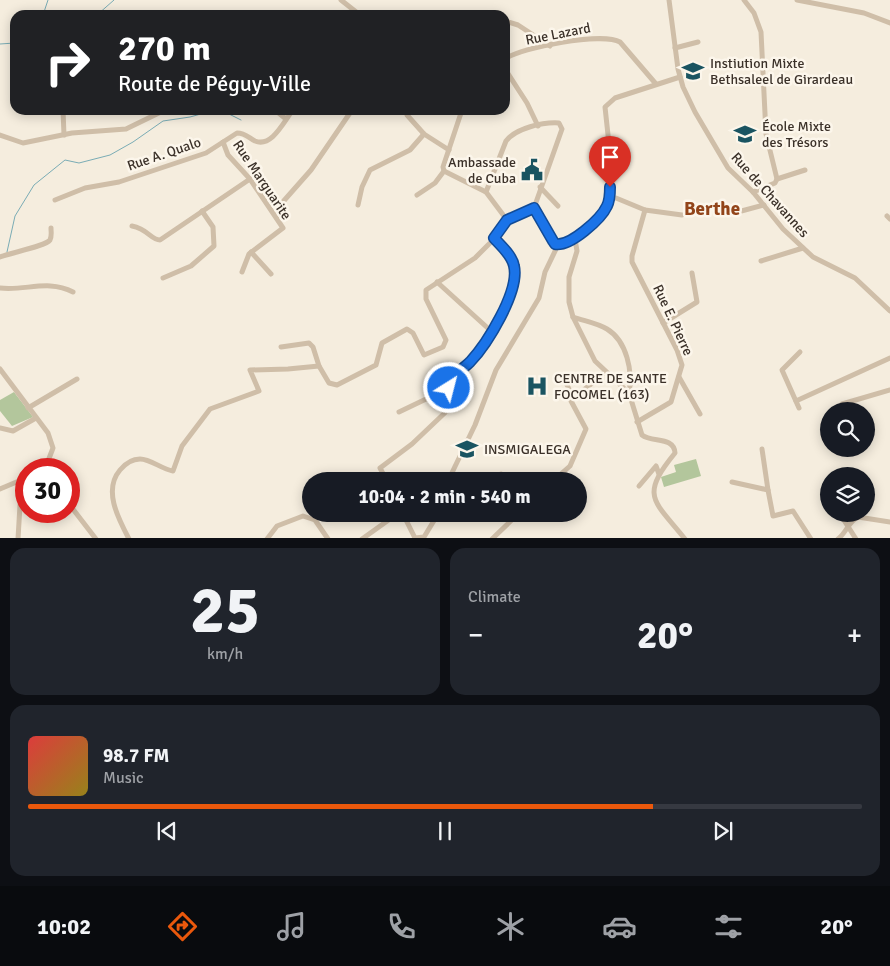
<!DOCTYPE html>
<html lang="en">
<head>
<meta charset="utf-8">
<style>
	body { margin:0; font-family:Signika,sans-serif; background:#20242c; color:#f1f3f6; height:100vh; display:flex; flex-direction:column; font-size:19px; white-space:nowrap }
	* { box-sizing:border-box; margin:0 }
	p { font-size:16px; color:#9ea1a6 }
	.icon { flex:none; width:28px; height:28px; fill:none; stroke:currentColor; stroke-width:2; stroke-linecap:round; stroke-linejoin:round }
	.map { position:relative; height:538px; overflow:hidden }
	.drawer { display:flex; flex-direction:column; gap:10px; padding:10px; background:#0d0f14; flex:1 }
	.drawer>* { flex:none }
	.banner { position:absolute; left:10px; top:10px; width:500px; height:105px; border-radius:15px; box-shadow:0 2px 12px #0003; background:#202124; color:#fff; overflow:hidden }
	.tools { position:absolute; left:820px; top:402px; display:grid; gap:10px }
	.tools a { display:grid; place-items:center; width:55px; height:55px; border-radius:50%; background:#171b24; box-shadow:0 2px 12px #0003; font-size:25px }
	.speed { position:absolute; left:15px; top:458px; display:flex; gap:10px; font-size:25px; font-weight:700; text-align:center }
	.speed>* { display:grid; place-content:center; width:65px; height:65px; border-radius:50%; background:#171b24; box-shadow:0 2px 12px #0003; line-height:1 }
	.speed .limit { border:8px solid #d22; background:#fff; color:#111 }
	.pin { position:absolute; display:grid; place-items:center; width:42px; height:42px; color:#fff; margin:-51px -21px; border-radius:50% 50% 50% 0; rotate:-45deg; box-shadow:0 0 5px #0007 }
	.pin .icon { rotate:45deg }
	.me { position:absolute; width:55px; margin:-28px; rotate:36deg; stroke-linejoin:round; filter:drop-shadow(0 0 4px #0008) }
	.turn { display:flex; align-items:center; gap:18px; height:105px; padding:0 25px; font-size:22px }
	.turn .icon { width:65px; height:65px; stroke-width:2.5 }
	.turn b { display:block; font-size:35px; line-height:42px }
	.big { font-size:38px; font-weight:700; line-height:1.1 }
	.drawer .widget { flex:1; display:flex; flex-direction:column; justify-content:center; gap:8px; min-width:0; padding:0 18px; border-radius:15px; background:#20242c }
	.drawer .dial { align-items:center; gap:0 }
	.dial b { font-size:65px; line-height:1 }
	.song { display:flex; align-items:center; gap:15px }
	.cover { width:60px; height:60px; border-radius:8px; background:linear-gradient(135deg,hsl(0 70% 55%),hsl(50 70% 35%)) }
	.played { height:5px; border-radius:2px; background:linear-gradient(90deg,#ea580c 75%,#363941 75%) }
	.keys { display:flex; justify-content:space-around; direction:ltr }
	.heat { display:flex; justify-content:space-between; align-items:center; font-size:28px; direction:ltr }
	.drawer .tiles { flex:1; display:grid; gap:10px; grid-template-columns:1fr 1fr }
	.widget:last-child { grid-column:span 2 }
	.trip { position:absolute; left:302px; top:472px; width:285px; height:50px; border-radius:25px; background:#171b24; box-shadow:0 2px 12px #0003; font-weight:700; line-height:50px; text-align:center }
	.tabs { display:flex; height:80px; justify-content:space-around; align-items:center; background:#090b0e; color:#9ea1a6 }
	.tabs .icon { width:35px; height:35px }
	.tabs .current { color:#ea580c }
	.tabs b { font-size:22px; color:#f1f3f6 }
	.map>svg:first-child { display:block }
	.green { fill:#b3c69c }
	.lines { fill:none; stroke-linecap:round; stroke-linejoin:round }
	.stream { stroke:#7aacb5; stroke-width:1 }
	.minor { stroke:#cfbea8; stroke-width:5 }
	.route-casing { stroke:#114b97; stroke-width:12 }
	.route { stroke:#1a73e8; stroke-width:9 }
	.labels { text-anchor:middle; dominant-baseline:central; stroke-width:5; stroke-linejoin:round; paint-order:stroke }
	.street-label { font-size:14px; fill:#3b3129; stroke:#fcf6eb }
	.poi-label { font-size:14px; fill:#3b3129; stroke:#fcf6eb; text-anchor:start }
	.district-label { font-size:19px; font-weight:bold; fill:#924419; stroke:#fcf6eb }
</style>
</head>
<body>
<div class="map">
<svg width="890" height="539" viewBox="0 0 890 539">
	<rect width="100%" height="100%" fill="#f5edde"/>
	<g class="green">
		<path d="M14 392 33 417 12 426 0 411V400Z"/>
		<path d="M696 459 701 476 664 487 661 477 676 472 674 465Z"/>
	</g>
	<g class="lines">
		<g class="stream">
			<path d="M43 15 48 0"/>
			<path d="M97 15 114 0"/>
			<path d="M0 44 15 43"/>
			<path d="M221 110 241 120"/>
			<path d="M7 252 15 216 34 185 65 160 79 163 110 155 133 142 163 121 190 117 215 110"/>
		</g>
		<g class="minor">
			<path d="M341 0 360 15"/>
			<path d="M669 0 678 69 683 87 695 112 728 168 753 192 783 229 813 257 855 278 890 311"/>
			<path d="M744 0 754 13 761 32 766 134 777 179 775 183 753 192"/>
			<path d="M797 0 864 13 890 23"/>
			<path d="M219 15 225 13 235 15"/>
			<path d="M438 15H455"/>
			<path d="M471 15H482"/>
			<path d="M505 21 518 25 550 46"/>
			<path d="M675 48 698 42"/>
			<path d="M505 59C521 47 603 32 620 42L656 84"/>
			<path d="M505 69 527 103 538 126"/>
			<path d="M63 110 64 135"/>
			<path d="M275 110 286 119"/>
			<path d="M462 110 443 167 444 171 486 192 507 220"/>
			<path d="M407 115 424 134 449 150"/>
			<path d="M0 135 23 143 72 133 126 129 165 110"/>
			<path d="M223 142 228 155 250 179 283 228 249 254 242 272"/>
			<path d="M777 179 805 170"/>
			<path d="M540 187 558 206"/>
			<path d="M486 192 506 141C516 128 543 122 559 123L562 129 534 208"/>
			<path d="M417 195 435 183 444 171"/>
			<path d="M610 198H616L645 210 682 215"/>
			<path d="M55 200 85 188 119 182 206 153 237 133C245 133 249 138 255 141 272 148 284 121 293 110"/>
			<path d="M281 204 311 170 352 110"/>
			<path d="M358 205 362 187 370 170 410 150 424 134"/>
			<path d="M734 213 764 205"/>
			<path d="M887 216 890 219"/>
			<path d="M132 226C148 229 151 240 160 240L250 179"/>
			<path d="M575 239C588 228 605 215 610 198L609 144 605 107 615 98 680 77"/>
			<path d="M251 252 271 274"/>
			<path d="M0 257C10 253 46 246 50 240 52 236 51 232 51 228"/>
			<path d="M761 261 803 248"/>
			<path d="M163 278 191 266 214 246 213 227 202 211"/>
			<path d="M437 282 491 331"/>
			<path d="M0 288C26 291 48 279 73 292"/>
			<path d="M573 317C584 321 597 323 607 329 627 341 633 372 629 393"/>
			<path d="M663 323 697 302 692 273"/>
			<path d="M281 347 309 343 313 347 319 366"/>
			<path d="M0 369 48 433 53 448 45 469"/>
			<path d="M563 377 573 397"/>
			<path d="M679 377 700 414"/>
			<path d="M796 401 890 358"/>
			<path d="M842 404 890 390"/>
			<path d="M28 408 77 379"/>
			<path d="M799 408 782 370 800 352"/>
			<path d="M399 412 449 388"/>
			<path d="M637 422 671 402 682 365 677 350 632 262V256L645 210"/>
			<path d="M0 428 13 431 36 418"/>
			<path d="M762 449 768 490"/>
			<path d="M501 474 505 481"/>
			<path d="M387 481 380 468 412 444 451 407 449 385 479 349 506 307 511 292 515 271 514 263 495 238"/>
			<path d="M448 481 475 425 496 370 539 298 545 272 558 245"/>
			<path d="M553 481 570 466 586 429 571 401 605 372"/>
			<path d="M732 482 768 490 773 516 793 511 811 539"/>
			<path d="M639 486 656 466 659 474"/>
			<path d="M0 489 26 478"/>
			<path d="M828 495H829"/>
			<path d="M69 504 96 539"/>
			<path d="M403 514 415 538"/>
			<path d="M840 514 856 539"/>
			<path d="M415 538 424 537 438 514"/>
			<path d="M18 539 20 505 26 498"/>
			<path d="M129 539C118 518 103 490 120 470 125 464 131 459 140 459 151 459 161 469 173 471L182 446 210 409 259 391 250 370 288 369 319 366 329 383 337 385 376 365 382 343 407 329 413 333 424 355 443 347 446 340 426 299V290L475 258 495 238 507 220 534 208 555 244 561 245 575 239 577 251 569 277V302L573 317 595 361 629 393 642 435C652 443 674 436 675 453 639 497 654 500 685 539"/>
			<path d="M267 539 277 526 303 516 315 520 328 539"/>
			<path d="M362 539 397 514"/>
			<path d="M492 539 518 514"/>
			<path d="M838 539C847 532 848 522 858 517L890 522"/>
		</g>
	</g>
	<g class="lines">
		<g class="route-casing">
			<path id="route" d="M449 388C449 377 463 369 470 362 487 344 520 291 514 266 512 255 501 246 494 238L507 220 534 208 553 241 555 244C570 247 601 219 607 206 610 200 610 193 610 187"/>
		</g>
		<use href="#route" class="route"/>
	</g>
	<defs>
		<g id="university-bare" transform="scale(1.725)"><path d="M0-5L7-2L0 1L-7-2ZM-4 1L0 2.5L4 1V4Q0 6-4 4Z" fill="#1a5461" stroke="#fcf6eb" stroke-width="2.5" paint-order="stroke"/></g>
		<g id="school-bare" transform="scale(1.725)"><path d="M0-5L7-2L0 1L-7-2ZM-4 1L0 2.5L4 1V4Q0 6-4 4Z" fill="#1a5461" stroke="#fcf6eb" stroke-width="2.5" paint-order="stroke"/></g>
		<g id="civic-bare" transform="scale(1.725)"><path d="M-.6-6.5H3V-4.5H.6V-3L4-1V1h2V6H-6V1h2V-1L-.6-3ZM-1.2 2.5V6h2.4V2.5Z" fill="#1a5461" stroke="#fcf6eb" stroke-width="2.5" paint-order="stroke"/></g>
		<g id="hospital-bare" transform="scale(1.725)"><path d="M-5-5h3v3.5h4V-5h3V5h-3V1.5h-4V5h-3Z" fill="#1a5461" stroke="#fcf6eb" stroke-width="2.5" paint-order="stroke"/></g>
	</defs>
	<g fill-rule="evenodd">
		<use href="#university-bare" x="693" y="71"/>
		<use href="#school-bare" x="745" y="134"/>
		<use href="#civic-bare" x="532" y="170"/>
		<use href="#hospital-bare" x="537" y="386"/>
		<use href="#university-bare" x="467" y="449"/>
	</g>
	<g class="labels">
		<g class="street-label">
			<text transform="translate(558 34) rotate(-11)">Rue Lazard</text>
			<text transform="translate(164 154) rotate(-19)">Rue A. Qualo</text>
			<text transform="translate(262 180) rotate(56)">Rue Marguarite</text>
			<text transform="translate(770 195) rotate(48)">Rue de Chavannes</text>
			<text transform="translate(673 320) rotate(65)">Rue E. Pierre</text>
		</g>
		<g class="poi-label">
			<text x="710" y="63">Instiution Mixte<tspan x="710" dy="16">Bethsaleel de Girardeau</tspan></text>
			<text x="762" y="126">École Mixte<tspan x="762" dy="16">des Trésors</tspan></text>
			<text x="516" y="162" text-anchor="end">Ambassade<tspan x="516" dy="16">de Cuba</tspan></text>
			<text x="554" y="378">CENTRE DE SANTE<tspan x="554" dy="16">FOCOMEL (163)</tspan></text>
			<text x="484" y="449">INSMIGALEGA</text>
		</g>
		<g class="district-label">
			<text x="712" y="209">Berthe</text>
		</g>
	</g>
</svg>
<div class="tools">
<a><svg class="icon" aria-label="search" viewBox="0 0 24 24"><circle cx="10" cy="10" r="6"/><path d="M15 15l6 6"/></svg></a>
<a><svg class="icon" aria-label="layers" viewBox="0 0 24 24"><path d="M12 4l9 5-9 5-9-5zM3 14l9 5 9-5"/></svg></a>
</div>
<div class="speed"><div class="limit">30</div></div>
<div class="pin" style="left:610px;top:187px;background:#d93025"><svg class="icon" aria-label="arrive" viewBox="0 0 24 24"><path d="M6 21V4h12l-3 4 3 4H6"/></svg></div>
<svg class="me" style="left:449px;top:388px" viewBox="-20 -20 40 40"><circle r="17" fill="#1a73e8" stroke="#fff" stroke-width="3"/><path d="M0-11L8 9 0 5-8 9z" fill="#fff"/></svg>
<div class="trip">10:04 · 2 min · 540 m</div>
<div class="banner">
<div class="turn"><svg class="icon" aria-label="right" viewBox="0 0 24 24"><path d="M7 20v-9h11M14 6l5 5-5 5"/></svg><div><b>270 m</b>Route de Péguy-Ville</div></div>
</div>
</div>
<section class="drawer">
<div class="tiles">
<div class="widget dial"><b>25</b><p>km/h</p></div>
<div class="widget"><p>Climate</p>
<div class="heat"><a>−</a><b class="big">20°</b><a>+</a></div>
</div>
<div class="widget">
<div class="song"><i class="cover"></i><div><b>98.7 FM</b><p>Music</p></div></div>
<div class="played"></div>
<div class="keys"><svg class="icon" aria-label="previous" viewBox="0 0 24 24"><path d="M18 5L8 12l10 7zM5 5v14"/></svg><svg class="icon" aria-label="pause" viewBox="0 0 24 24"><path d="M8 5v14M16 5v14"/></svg><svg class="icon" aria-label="next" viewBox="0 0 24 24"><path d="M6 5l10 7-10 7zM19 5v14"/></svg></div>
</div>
</div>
</section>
<nav class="tabs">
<b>10:02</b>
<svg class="icon current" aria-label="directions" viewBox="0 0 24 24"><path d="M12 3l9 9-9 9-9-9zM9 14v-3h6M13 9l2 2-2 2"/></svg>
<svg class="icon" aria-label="music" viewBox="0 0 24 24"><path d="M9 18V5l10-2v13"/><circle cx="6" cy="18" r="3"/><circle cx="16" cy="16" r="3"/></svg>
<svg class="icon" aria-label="phone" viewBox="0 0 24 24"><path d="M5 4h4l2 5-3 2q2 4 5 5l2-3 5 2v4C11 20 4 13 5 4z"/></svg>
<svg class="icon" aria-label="climate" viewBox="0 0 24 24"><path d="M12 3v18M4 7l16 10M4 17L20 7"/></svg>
<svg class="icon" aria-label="car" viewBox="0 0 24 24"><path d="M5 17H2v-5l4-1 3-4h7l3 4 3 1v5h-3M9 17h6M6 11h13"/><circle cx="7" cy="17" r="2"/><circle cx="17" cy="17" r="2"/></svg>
<svg class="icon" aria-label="filters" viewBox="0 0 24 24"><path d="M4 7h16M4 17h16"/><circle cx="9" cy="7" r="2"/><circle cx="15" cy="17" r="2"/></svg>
<b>20°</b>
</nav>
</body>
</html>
